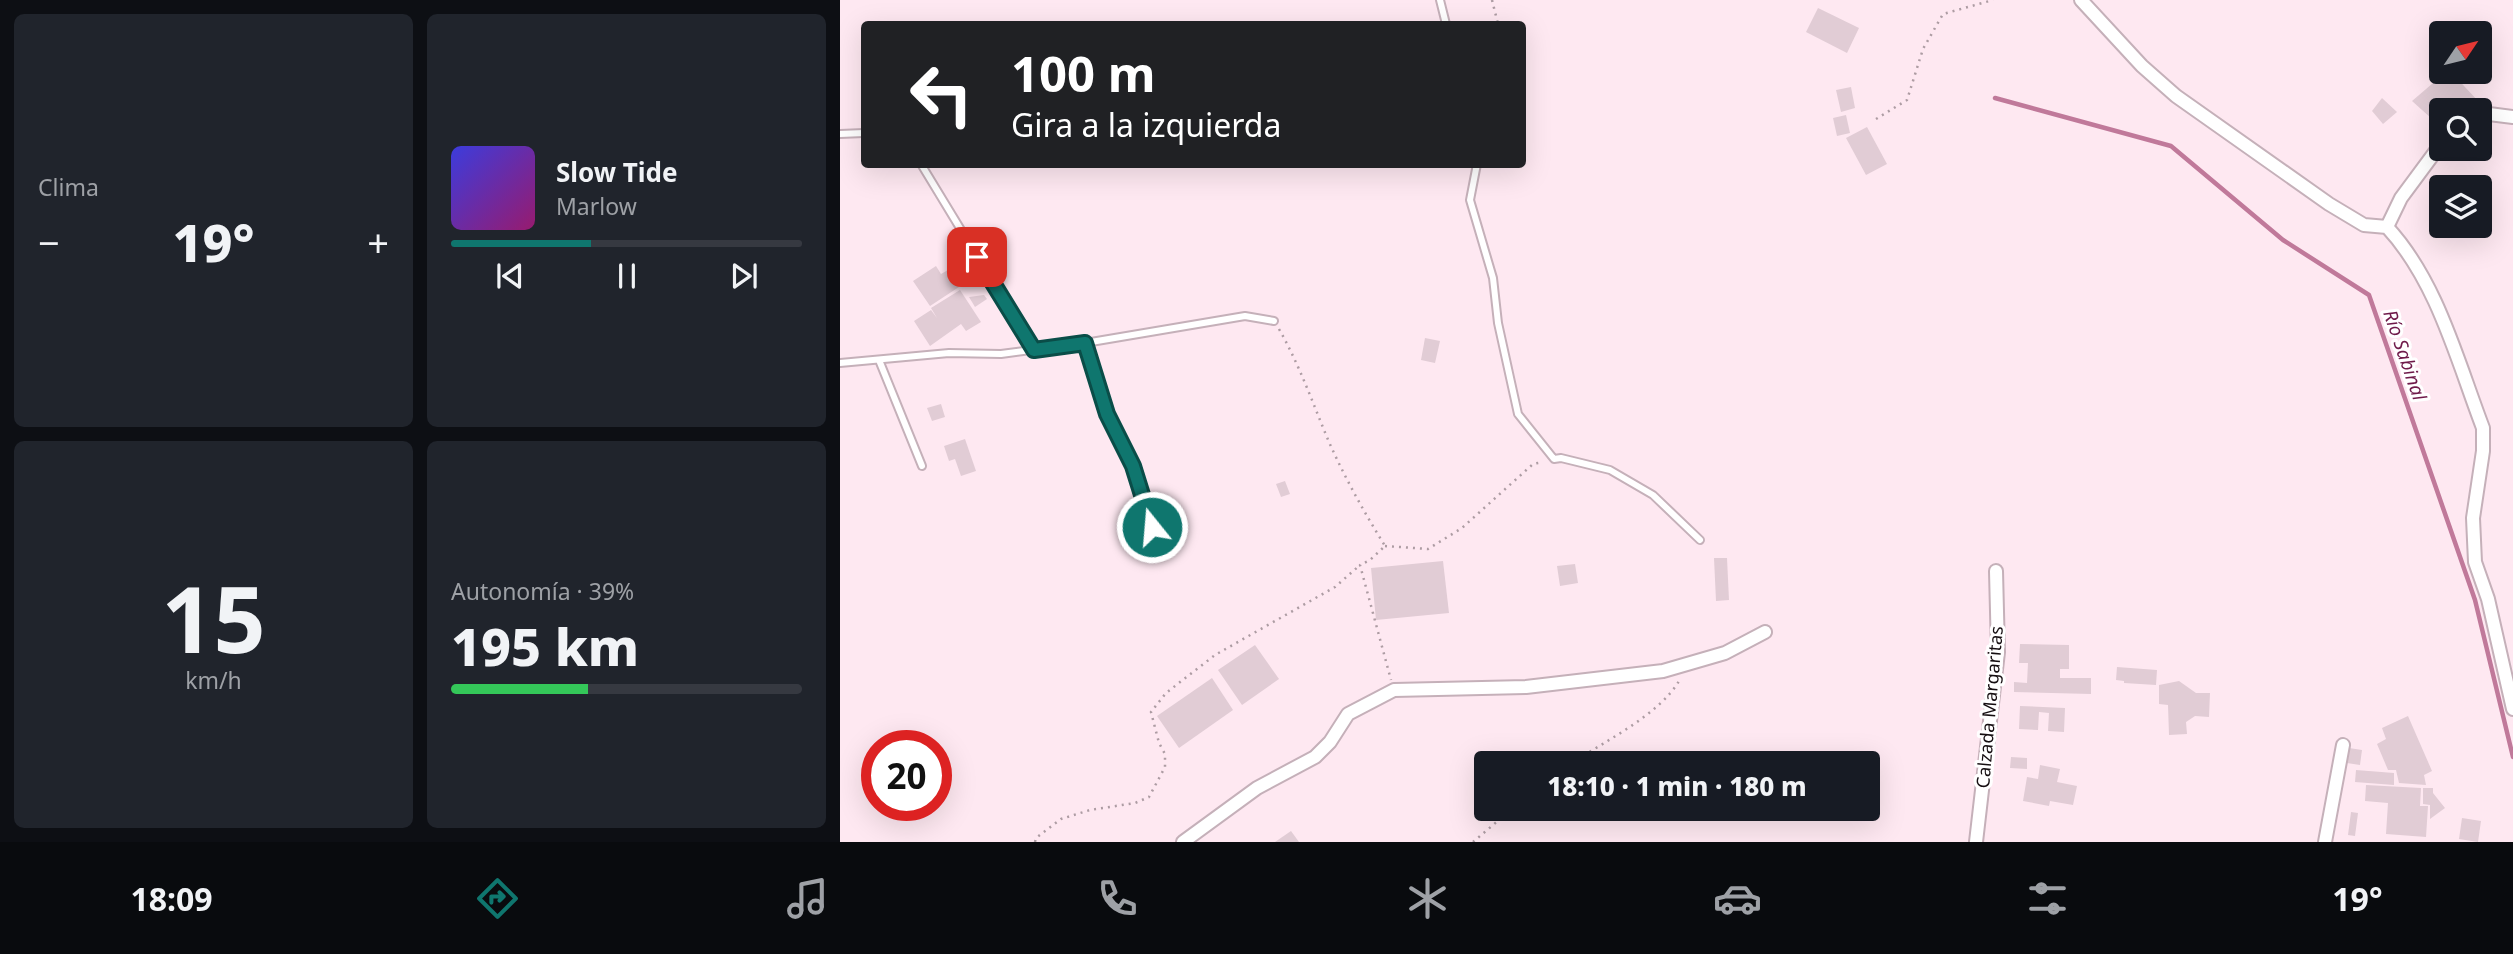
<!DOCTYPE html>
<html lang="es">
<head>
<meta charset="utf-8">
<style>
	body { margin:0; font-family:"Noto Sans",sans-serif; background:#20242c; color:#f1f3f6; height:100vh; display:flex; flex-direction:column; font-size:26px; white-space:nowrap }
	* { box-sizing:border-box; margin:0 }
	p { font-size:23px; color:#9ea1a6 }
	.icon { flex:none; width:38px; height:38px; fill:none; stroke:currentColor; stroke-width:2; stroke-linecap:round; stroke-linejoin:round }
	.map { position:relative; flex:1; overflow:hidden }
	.details { display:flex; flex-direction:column; gap:14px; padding:14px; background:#0d0f14; width:840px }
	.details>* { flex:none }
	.banner { position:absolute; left:21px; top:21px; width:665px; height:147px; border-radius:7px; box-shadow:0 7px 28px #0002; background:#202124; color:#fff; overflow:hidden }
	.needle { width:46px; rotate:55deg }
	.buttons { position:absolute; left:1589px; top:21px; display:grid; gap:14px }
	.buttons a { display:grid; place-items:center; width:63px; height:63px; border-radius:7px; background:#171b24; box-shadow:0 7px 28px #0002; font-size:35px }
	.speed { position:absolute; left:21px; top:730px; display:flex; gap:14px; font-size:35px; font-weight:700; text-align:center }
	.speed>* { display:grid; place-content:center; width:91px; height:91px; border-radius:50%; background:#171b24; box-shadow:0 7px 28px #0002; line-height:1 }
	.speed .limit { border:10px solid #d22; background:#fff; color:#111 }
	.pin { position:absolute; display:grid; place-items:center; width:60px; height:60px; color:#fff; margin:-30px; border-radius:14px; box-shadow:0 4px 10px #0006 }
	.me { position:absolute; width:77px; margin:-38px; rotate:343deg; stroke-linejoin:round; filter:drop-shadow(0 0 5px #0008) }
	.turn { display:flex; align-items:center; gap:24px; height:147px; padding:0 35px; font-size:32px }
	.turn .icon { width:91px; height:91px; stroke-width:2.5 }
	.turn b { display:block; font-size:49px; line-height:60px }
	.big { font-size:52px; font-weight:800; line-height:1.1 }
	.details .widget { flex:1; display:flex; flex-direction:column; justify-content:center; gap:10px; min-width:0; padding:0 24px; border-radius:10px; background:#20242c }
	.details .dial { align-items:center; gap:0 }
	.dial b { font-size:91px; line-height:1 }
	.song { display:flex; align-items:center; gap:21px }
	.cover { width:84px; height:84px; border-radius:10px; background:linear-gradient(135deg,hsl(240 70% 55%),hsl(320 70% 35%)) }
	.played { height:7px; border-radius:4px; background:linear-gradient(90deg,#0f766e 40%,#363941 40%) }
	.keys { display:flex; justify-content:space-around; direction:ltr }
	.heat { display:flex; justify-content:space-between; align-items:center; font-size:38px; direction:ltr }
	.charge { height:10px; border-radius:5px; background:linear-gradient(90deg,#34c759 39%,#363941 0) }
	.details .tiles { flex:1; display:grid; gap:14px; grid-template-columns:repeat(2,1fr) }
	.trip { position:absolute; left:634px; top:751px; width:406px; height:70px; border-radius:7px; background:#171b24; box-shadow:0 7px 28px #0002; font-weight:800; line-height:70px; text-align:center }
	.tabs { display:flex; height:112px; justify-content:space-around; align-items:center; background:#090b0e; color:#9ea1a6 }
	.tabs .icon { width:49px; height:49px }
	.tabs .on { color:#0f766e }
	.tabs b { font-size:32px; color:#f1f3f6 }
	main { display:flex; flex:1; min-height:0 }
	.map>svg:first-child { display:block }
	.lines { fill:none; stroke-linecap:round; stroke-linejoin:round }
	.stream { stroke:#c0799a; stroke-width:4.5 }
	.building { fill:#e1ccd5 }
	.service-casing { stroke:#c5b0b9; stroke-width:10 }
	.minor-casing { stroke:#c5b0b9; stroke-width:16 }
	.path { stroke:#ad9ca3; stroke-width:2.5; stroke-dasharray:2 5; stroke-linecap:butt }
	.service { stroke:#fff; stroke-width:6 }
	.minor { stroke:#fff; stroke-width:12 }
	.route-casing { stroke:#0a4d48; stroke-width:18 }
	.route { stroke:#0f766e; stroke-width:12 }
	.labels { text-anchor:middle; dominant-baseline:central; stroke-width:6; stroke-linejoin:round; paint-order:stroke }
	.street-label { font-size:18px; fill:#150e11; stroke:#fff }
	.water-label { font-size:19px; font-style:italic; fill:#6f1a4a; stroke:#fff }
</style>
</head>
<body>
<main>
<section class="details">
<div class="tiles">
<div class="widget"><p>Clima</p>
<div class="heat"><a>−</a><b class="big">19°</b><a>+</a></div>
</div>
<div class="widget">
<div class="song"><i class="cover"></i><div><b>Slow Tide</b><p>Marlow</p></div></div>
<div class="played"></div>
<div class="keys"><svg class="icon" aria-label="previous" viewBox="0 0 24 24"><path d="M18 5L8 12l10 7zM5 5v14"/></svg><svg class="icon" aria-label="pause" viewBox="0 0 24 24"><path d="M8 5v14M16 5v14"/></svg><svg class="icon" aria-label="next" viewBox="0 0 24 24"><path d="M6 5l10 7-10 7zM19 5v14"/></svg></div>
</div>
<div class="widget dial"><b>15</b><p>km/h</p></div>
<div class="widget"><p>Autonomía · 39%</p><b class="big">195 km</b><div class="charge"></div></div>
</div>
</section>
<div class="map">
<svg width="1673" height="842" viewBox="0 0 1673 842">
	<rect width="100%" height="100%" fill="#fee8f1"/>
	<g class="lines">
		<path class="stream" d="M1155 98 1331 146 1443 240 1529 295 1635 600 1673 757"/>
	</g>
	<g class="building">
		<path d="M978 8 1019 28 1007 53 966 32Z"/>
		<path d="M1606 72H1611L1638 101 1626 110H1601V127L1572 101Z"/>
		<path d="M1011 87 1015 108 1001 112 996 90Z"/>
		<path d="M1542 98 1557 112 1543 124 1532 111Z"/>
		<path d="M1006 115 1010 133 997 136 993 118Z"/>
		<path d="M1027 127 1047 164 1026 175 1006 138Z"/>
		<path d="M96 266 101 274 108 270 119 287 90 306 73 281Z"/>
		<path d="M120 290 141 322 126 331 121 324 90 346 74 321 91 310 97 318 91 308Z"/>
		<path d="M144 295 147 299 135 307 129 297Z"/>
		<path d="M585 338 600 341 595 363 581 360Z"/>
		<path d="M101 404 105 417 92 421 87 408Z"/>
		<path d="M125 439 136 471 121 476 115 459 109 461 104 446Z"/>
		<path d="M445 481 450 494 441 497 436 484Z"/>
		<path d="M874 558H887L889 600 876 601Z"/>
		<path d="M603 561 609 613 536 620 531 568Z"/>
		<path d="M735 564 738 583 720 586 717 566Z"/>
		<path d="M1180 644 1229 645V669H1220V678H1251V694L1174 692V682L1187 683 1188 663H1179Z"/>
		<path d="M415 645 439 679 402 705 378 670Z"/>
		<path d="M1277 667 1317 670 1316 685 1284 683V681L1276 680Z"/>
		<path d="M372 678 393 710 339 748 317 716Z"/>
		<path d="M1339 681 1356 693H1370L1369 717 1355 716 1346 722 1347 734 1329 735 1328 705 1319 704V685Z"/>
		<path d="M1180 706 1225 708 1224 732 1208 731 1209 713 1199 712 1198 730 1179 729Z"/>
		<path d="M1568 716 1592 771 1584 775 1586 785 1559 783 1556 770H1548L1537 744 1546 739 1542 728Z"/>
		<path d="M1509 748 1522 750 1520 765 1507 763Z"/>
		<path d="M1171 757 1187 758V769L1170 768Z"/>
		<path d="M1200 765 1220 769 1217 782 1237 786 1233 805 1210 801 1209 806 1183 801 1187 777 1198 779Z"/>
		<path d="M1516 770 1554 773V785L1515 782Z"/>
		<path d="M1526 785 1581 788 1580 806H1588L1586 837 1546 834 1548 803 1525 801Z"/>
		<path d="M1583 788H1593V793L1605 808 1590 819V805L1583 804Z"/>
		<path d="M1511 812 1518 813 1515 836 1508 835Z"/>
		<path d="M1622 818 1641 821 1638 842 1619 839Z"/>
		<path d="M451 831 459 842H435Z"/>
	</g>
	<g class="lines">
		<g class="service-casing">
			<g id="service">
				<path d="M600 0 606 24"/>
				<path d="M0 134 24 133"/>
				<path d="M81 164 194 350"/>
				<path d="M637 164 630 200 653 278 658 323 678 414 714 459 721 458 770 470 813 495 860 540"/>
				<path d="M245 343 266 414 293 466 312 527"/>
				<path d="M39 360 82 466"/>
				<path d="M0 363 109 353 161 354 245 343 405 316 434 321"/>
			</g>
		</g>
		<g class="minor-casing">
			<g id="minor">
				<path d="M1241 0 1302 66 1336 96 1489 204 1524 225 1547 227C1597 281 1617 360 1643 428V451L1633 518 1635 562 1648 599 1673 709"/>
				<path d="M1640 117 1649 114 1673 117"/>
				<path d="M1547 227 1561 198 1601 144"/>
				<path d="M343 842 417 788 475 757 490 742 508 714 554 690 686 687 823 671 885 653 925 632"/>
				<path d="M1136 842 1158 652 1156 571"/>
				<path d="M1485 842 1503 745"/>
			</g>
		</g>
		<g class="path">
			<path d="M652 0 658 24"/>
			<path d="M1036 119 1067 100 1083 49 1103 14 1153 0"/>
			<path d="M439 329C460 366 473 404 489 442 505 478 524 512 545 546L530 560 520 565 551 680"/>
			<path d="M545 546 588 549 622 528 693 464 703 462"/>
			<path d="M732 763C765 741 819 715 839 681"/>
			<path d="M195 842 196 838 221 819 250 810 295 803 309 797 325 767V754L319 743 311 712 326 693 375 655 495 587 520 565"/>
			<path d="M633 842 673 808"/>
		</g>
		<use href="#service" class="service"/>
		<use href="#minor" class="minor"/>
	</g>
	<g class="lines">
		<g class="route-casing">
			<path id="route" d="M137 257 194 350 245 343 267 414 293 466 312 527"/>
		</g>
		<use href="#route" class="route"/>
	</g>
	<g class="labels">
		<g class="street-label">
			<text transform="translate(1149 707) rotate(-85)">Calzada Margaritas</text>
		</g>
		<g class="water-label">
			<text transform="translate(1565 355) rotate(71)">Río Sabinal</text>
		</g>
	</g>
</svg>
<div class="buttons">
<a><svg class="needle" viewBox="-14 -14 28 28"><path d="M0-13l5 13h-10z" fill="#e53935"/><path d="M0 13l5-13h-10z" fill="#9ea1a6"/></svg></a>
<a><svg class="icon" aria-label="search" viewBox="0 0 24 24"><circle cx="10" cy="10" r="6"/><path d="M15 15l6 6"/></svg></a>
<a><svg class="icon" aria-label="layers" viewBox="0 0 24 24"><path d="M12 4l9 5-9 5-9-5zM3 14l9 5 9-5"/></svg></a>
</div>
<div class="speed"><div class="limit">20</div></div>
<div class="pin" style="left:137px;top:257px;background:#d93025"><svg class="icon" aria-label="arrive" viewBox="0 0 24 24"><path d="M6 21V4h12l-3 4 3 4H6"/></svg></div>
<svg class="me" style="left:312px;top:527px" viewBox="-20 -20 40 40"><circle r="17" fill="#0f766e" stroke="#fff" stroke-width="3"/><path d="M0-11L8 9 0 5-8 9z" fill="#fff"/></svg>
<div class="trip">18:10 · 1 min · 180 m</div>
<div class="banner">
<div class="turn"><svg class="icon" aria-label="left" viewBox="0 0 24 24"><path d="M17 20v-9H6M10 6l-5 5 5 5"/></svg><div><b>100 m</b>Gira a la izquierda</div></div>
</div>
</div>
</main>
<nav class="tabs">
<b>18:09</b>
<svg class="icon on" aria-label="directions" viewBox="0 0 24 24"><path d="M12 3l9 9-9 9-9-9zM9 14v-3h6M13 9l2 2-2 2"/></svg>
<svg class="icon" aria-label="music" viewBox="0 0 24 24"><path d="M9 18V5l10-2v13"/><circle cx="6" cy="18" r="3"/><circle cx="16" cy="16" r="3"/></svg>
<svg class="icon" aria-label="phone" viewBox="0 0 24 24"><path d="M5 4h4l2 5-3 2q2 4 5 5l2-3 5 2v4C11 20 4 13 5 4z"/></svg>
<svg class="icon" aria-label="climate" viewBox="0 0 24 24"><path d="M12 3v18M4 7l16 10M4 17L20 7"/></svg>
<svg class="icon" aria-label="car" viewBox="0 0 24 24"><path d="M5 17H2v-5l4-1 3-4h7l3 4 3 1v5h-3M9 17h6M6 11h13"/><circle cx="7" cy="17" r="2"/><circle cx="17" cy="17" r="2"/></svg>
<svg class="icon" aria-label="filters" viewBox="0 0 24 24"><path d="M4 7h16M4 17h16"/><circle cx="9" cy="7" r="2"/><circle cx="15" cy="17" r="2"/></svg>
<b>19°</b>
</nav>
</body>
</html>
